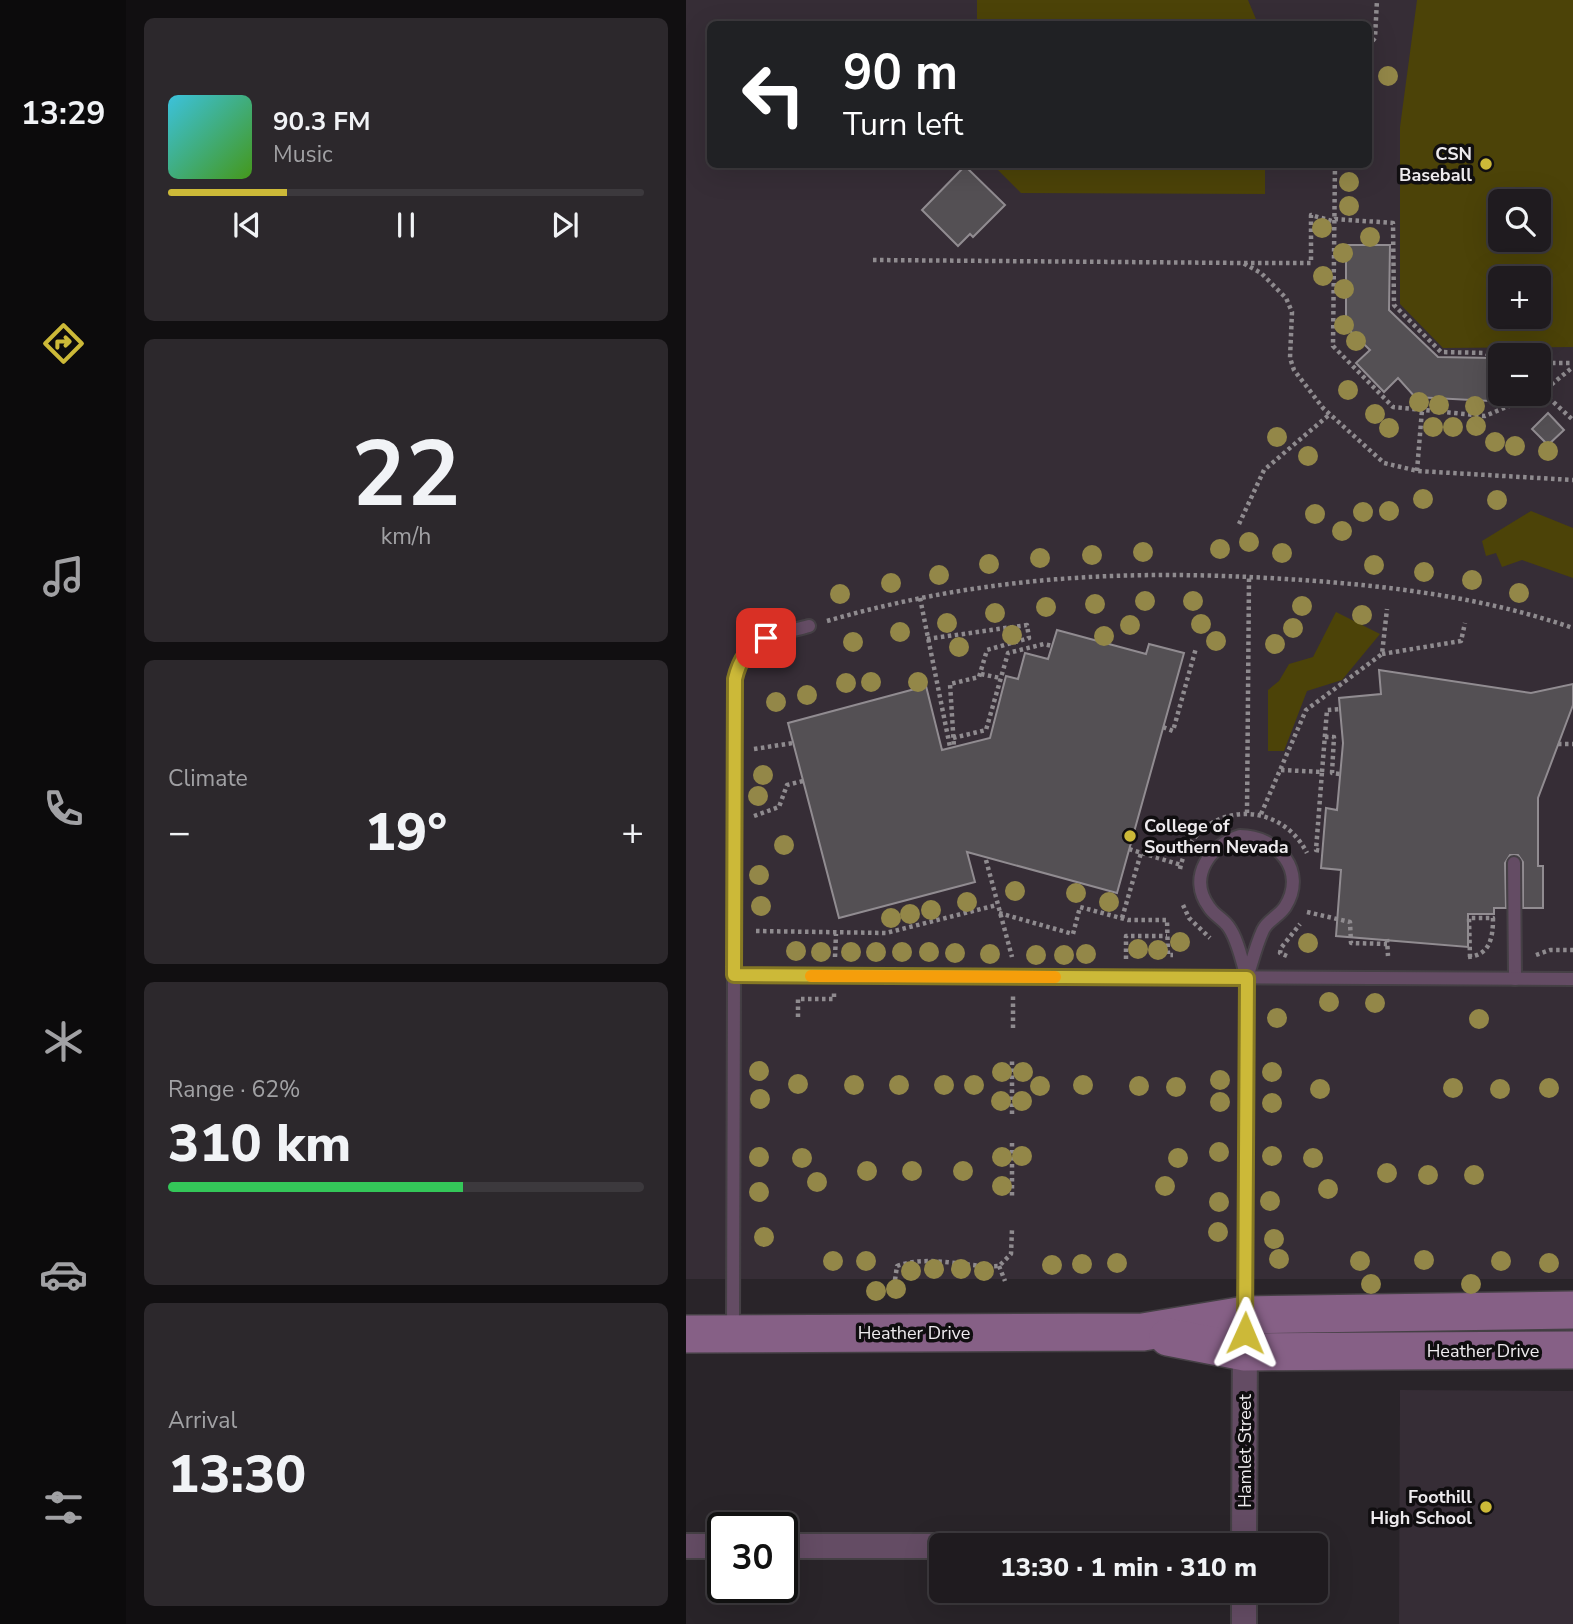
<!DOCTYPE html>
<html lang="en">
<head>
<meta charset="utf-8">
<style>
	body { margin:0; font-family:"Nunito Sans",sans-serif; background:#2c282c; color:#f1f3f6; height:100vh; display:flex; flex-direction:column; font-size:26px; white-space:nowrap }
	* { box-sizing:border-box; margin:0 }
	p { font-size:23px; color:#a1a1a4 }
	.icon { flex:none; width:38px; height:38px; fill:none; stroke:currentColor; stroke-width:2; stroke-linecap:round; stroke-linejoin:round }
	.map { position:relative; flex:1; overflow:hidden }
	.panel { display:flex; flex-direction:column; gap:18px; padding:18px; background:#110f11; width:560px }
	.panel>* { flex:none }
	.banner { position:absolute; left:21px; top:21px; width:665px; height:147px; border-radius:10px; box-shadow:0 7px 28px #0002,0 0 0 2px #3c393d; background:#202124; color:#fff; overflow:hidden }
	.controls { position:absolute; left:802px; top:189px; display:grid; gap:14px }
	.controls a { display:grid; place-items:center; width:63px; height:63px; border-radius:10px; background:#1f1b1f; box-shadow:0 7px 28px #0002,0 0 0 2px #3c393d; font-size:35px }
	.speed { position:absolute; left:21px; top:1512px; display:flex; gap:14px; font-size:35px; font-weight:700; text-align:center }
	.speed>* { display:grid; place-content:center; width:91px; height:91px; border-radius:50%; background:#1f1b1f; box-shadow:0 7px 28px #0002,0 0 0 2px #3c393d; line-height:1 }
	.speed .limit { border:4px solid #111; border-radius:10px; background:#fff; color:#111 }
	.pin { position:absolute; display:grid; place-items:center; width:60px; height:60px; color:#fff; margin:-30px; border-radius:14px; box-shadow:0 4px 10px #0006 }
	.me { position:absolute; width:77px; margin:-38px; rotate:1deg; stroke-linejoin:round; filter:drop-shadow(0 0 5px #0008) }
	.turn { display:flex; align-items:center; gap:24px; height:147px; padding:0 21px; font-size:32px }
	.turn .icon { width:91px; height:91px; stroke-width:2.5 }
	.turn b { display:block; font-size:49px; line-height:60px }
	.big { font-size:52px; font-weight:800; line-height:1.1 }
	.panel .widget { flex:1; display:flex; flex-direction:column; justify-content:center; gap:10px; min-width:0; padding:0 24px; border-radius:10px; background:#2c282c }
	.panel .dial { align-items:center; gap:0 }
	.dial b { font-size:91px; line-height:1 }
	.song { display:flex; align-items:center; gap:21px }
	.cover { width:84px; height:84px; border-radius:10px; background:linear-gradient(135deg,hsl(190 70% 55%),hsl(100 70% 35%)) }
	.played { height:7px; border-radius:4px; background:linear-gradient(90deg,#ccb938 25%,#3c393d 25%) }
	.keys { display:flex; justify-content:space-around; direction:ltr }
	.heat { display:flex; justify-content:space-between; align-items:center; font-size:38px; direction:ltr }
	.charge { height:10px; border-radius:5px; background:linear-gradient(90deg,#34c759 62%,#3c393d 0) }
	.trip { position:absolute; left:243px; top:1533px; width:399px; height:70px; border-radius:10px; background:#1f1b1f; box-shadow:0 7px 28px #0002,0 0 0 2px #3c393d; font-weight:800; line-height:70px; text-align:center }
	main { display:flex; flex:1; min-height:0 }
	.menu { display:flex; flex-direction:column; width:126px; justify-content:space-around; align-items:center; background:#0c0b0c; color:#a1a1a4 }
	.menu .icon { width:49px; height:49px }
	.menu .current { color:#ccb938 }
	.menu b { font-size:32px; color:#f1f3f6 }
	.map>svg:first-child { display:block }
	.built { fill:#362d36; fill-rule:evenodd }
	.green { fill:#4c4308; fill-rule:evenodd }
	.building { fill:#545054; stroke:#918c91; stroke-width:2 }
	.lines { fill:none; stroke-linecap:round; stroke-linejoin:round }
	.lane-casing { stroke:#454045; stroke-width:16 }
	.street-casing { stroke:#454045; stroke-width:28 }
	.secondary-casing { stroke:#454045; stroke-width:40 }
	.path { stroke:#8f8b8f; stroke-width:4.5; stroke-dasharray:3.5 3.5; stroke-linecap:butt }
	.lane { stroke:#644c64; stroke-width:12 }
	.street { stroke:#644c64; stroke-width:24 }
	.secondary { stroke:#866086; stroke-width:37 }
	.tree { fill:#938748 }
	.route-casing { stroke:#857824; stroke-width:18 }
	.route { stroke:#ccb938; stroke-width:12 }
	.slow { stroke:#f59e0b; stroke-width:12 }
	.poi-dot { fill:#ccb938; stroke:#100e10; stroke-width:2.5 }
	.labels { text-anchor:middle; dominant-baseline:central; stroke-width:7; stroke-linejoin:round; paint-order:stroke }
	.poi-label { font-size:18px; font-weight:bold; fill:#eeebee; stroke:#100e10; text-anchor:end }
	.street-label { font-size:18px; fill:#eeebee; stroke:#100e10 }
</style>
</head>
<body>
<main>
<nav class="menu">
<b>13:29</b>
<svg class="icon current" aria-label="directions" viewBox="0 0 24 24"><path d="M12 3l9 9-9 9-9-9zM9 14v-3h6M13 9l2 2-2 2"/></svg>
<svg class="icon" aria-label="music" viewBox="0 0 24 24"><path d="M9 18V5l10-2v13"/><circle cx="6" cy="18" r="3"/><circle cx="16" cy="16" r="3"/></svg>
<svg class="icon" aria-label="phone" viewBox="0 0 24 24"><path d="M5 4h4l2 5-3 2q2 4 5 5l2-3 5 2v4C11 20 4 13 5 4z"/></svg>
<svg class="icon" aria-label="climate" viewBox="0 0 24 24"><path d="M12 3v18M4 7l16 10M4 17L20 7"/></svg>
<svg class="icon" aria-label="car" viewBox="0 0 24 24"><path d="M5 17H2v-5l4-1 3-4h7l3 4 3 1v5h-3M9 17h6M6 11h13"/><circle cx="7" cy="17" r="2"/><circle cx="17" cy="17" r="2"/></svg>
<svg class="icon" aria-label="filters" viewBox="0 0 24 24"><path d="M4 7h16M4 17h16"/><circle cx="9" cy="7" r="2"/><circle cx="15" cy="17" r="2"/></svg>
</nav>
<section class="panel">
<div class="widget">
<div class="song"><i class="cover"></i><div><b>90.3 FM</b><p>Music</p></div></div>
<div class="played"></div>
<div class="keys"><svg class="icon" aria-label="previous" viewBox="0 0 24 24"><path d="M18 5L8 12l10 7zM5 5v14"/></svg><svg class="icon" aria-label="pause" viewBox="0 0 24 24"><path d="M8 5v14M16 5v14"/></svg><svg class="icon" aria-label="next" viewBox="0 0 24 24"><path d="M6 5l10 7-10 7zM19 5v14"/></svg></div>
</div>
<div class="widget dial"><b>22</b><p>km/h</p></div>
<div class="widget"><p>Climate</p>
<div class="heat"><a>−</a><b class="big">19°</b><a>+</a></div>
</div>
<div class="widget"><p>Range · 62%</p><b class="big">310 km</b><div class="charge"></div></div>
<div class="widget"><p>Arrival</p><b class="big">13:30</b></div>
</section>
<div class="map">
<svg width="887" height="1624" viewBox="0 0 887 1624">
	<rect width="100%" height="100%" fill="#292429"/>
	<g class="built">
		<path d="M0 0H887V1279H0ZM24 24H682V164H24ZM814 201H852V240H814ZM814 278H852V317H814ZM814 355H852V394H814Z"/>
		<path d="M714 1390 887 1391V1624H713Z"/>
	</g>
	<g class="green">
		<path d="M291 0H562L572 24H291Z"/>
		<path d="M731 0H887V347L757 348 714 304V127ZM814 201H852V240H814ZM814 278H852V317H814Z"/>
		<path d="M307 165H579V194L335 193Z"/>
		<path d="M845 511 887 528V578L836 560 816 567 810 553 800 556 796 541Z"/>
		<path d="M650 612 694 634 656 680 621 691 598 751H582V690L593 681 603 664 627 657Z"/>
	</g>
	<g class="building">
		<path d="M279 166 319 205 287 237 284 234 272 246 236 210Z"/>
		<path d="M660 245H704L703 310 752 357 806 358 804 401 729 397 712 378 698 392 670 363 684 350 660 327Z"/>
		<path d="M862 413 878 430 862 445 846 429Z"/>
		<path d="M371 630 460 654 463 644 498 653 431 893 281 852 289 882 153 918 102 723 240 686 256 750 304 738 320 676 332 679 339 653 362 659Z"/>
		<path d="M693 670 845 693 887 684V705L852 798V866H857V908H837V862L832 855H824L819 863 820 908H808V914H782V947L650 936 655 870 635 868 640 808 651 810 657 743 653 698 695 694Z"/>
	</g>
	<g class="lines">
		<g class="lane-casing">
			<g id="lane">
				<path d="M554 836C591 836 622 871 599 907 593 916 581 921 577 930 570 945 566 962 561 978 556 962 552 939 542 926 537 919 528 915 523 907 501 877 524 845 554 836Z"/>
				<path d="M828 863 829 979"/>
				<path d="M48 975 49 679C58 637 87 636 123 626"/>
				<path d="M559 1313 561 978"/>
				<path d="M47 1330 48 975 887 979"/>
			</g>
		</g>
		<g class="street-casing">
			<g id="street">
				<path d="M558 1545 559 1339"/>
				<path d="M0 1546H37"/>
				<path d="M96 1546H256"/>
				<path d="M558 1624V1591"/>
			</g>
		</g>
		<g class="secondary-casing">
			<g id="secondary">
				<path d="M0 1334 457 1332 559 1315 887 1310"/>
				<path d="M482 1337 559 1352 887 1350"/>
			</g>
		</g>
		<g class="path">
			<path d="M682 46 689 38 691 0"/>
			<path d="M649 164 647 346 707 407 799 416 856 392 887 367"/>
			<path d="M187 260 557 263 575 273 600 298 606 312 604 358 608 370 637 408 698 463 732 471 887 480"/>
			<path d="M558 263H625V215L646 221 649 219 707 223 708 305 755 352 799 353 814 359"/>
			<path d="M852 363H887"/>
			<path d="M852 388 887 420"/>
			<path d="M731 471 736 410"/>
			<path d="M553 524 578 470 644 414"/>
			<path d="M234 598 264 747"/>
			<path d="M141 621C297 576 439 569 600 579 697 585 794 596 887 628"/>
			<path d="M241 639 341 625 343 638 301 650 293 677 264 684 268 747"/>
			<path d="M696 654 775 641 779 623"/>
			<path d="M295 674 314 678"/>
			<path d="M477 727 487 731 510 648"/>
			<path d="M639 737H648L646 773 654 774"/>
			<path d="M267 738 300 730 322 653 358 644 366 646"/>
			<path d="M872 744H887"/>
			<path d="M68 749 107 743"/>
			<path d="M595 770 636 772 630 850 636 851"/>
			<path d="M636 772 641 710 654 709"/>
			<path d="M561 813 563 577"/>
			<path d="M575 814 620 710 696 654 701 609"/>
			<path d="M68 816 93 807 101 785 117 781"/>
			<path d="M443 849 495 865"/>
			<path d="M300 860 326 957"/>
			<path d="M494 869C507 804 591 794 621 853"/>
			<path d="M497 905 503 918 524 938"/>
			<path d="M621 912 664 922 665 943 701 944"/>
			<path d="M313 913 387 934 394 907 442 920H481L482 955H487"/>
			<path d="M436 918 455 853"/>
			<path d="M70 931 200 933 311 905"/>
			<path d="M701 939 702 956"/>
			<path d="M850 955 864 950H887"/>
			<path d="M601 956 594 953 595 948 614 924"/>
			<path d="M149 957 150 934"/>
			<path d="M782 957C804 955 807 938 807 918H783L784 957"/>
			<path d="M440 959V936H481"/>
			<path d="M112 1017V999H148V992"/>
			<path d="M327 1028V993"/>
			<path d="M326 1114V1058"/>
			<path d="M326 1143V1199"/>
			<path d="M313 1266 319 1281"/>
			<path d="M209 1280 211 1266C245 1254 280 1268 313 1266L325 1254 326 1229"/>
		</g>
		<use href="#lane" class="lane"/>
		<use href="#street" class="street"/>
		<use href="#secondary" class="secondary"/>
	</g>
	<g class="tree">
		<circle cx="702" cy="76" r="10"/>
		<circle cx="663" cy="182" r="10"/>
		<circle cx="663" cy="206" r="10"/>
		<circle cx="636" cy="228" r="10"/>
		<circle cx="684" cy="237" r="10"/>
		<circle cx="657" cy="253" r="10"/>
		<circle cx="637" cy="276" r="10"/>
		<circle cx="658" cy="289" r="10"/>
		<circle cx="658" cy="325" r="10"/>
		<circle cx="670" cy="341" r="10"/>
		<circle cx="662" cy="390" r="10"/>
		<circle cx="733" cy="402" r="10"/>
		<circle cx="753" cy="405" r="10"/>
		<circle cx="789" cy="406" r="10"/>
		<circle cx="689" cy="414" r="10"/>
		<circle cx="790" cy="426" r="10"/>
		<circle cx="747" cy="427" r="10"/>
		<circle cx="767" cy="427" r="10"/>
		<circle cx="703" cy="428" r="10"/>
		<circle cx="591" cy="437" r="10"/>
		<circle cx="809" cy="442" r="10"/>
		<circle cx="829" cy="446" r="10"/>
		<circle cx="862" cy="451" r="10"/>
		<circle cx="622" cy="456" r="10"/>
		<circle cx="737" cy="499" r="10"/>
		<circle cx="811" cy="500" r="10"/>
		<circle cx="703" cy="511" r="10"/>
		<circle cx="677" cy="512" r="10"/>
		<circle cx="629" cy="514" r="10"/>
		<circle cx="656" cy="531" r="10"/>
		<circle cx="563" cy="542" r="10"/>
		<circle cx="534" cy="549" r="10"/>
		<circle cx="457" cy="552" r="10"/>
		<circle cx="596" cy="553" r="10"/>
		<circle cx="406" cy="555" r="10"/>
		<circle cx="354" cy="558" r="10"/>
		<circle cx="303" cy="564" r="10"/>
		<circle cx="688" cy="565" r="10"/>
		<circle cx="738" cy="572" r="10"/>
		<circle cx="253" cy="575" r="10"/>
		<circle cx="786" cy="580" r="10"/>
		<circle cx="205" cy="583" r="10"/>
		<circle cx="833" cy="593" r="10"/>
		<circle cx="154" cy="594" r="10"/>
		<circle cx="459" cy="601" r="10"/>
		<circle cx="507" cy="601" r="10"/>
		<circle cx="409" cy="604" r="10"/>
		<circle cx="616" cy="606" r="10"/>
		<circle cx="360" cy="607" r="10"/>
		<circle cx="309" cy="613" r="10"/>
		<circle cx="676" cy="615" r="10"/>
		<circle cx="261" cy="623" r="10"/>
		<circle cx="515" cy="624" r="10"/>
		<circle cx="444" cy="625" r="10"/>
		<circle cx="607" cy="628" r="10"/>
		<circle cx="214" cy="632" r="10"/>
		<circle cx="326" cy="635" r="10"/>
		<circle cx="418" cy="636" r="10"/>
		<circle cx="530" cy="641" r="10"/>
		<circle cx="167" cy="642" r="10"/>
		<circle cx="589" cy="644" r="10"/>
		<circle cx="273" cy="647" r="10"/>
		<circle cx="185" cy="682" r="10"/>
		<circle cx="232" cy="682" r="10"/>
		<circle cx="160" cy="683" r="10"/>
		<circle cx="121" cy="695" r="10"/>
		<circle cx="90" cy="702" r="10"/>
		<circle cx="77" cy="775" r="10"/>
		<circle cx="72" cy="796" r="10"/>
		<circle cx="98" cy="845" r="10"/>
		<circle cx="73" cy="875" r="10"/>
		<circle cx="329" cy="891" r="10"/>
		<circle cx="390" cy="893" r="10"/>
		<circle cx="281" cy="902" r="10"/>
		<circle cx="423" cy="902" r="10"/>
		<circle cx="75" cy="906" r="10"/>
		<circle cx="245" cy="910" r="10"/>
		<circle cx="224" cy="914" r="10"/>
		<circle cx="205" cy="918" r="10"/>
		<circle cx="494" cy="942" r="10"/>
		<circle cx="622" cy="943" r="10"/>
		<circle cx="452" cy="949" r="10"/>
		<circle cx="472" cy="950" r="10"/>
		<circle cx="110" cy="951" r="10"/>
		<circle cx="135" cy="952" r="10"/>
		<circle cx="165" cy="952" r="10"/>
		<circle cx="190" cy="952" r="10"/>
		<circle cx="216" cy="952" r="10"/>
		<circle cx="243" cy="952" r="10"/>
		<circle cx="269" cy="953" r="10"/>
		<circle cx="304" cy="954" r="10"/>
		<circle cx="400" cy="954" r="10"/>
		<circle cx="350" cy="955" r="10"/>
		<circle cx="378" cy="955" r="10"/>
		<circle cx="643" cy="1002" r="10"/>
		<circle cx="689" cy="1003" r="10"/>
		<circle cx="591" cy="1018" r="10"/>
		<circle cx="793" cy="1019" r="10"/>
		<circle cx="73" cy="1071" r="10"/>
		<circle cx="316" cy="1072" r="10"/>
		<circle cx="337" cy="1072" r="10"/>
		<circle cx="586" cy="1072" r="10"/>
		<circle cx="534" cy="1080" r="10"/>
		<circle cx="112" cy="1084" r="10"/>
		<circle cx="168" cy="1085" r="10"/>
		<circle cx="213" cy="1085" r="10"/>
		<circle cx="258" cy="1085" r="10"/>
		<circle cx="288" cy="1085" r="10"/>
		<circle cx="397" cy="1085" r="10"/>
		<circle cx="354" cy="1086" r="10"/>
		<circle cx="453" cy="1086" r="10"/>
		<circle cx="490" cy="1087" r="10"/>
		<circle cx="767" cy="1088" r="10"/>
		<circle cx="863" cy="1088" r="10"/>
		<circle cx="634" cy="1089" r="10"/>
		<circle cx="814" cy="1089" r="10"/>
		<circle cx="74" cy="1099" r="10"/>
		<circle cx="315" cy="1101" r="10"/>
		<circle cx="336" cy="1101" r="10"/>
		<circle cx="534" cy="1102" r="10"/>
		<circle cx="586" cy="1103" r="10"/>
		<circle cx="533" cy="1152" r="10"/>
		<circle cx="336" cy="1156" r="10"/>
		<circle cx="586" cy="1156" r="10"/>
		<circle cx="73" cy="1157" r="10"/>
		<circle cx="316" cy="1157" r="10"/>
		<circle cx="116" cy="1158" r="10"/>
		<circle cx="492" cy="1158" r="10"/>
		<circle cx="627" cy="1158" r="10"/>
		<circle cx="181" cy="1171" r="10"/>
		<circle cx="226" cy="1171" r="10"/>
		<circle cx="277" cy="1171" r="10"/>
		<circle cx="701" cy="1173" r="10"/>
		<circle cx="742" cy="1175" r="10"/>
		<circle cx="788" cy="1175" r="10"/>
		<circle cx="131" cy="1182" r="10"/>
		<circle cx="316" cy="1186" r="10"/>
		<circle cx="479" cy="1186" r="10"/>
		<circle cx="642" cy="1189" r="10"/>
		<circle cx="73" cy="1192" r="10"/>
		<circle cx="584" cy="1201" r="10"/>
		<circle cx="533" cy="1202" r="10"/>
		<circle cx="532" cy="1232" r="10"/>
		<circle cx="78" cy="1237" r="10"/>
		<circle cx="588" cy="1239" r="10"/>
		<circle cx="593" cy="1259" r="10"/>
		<circle cx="738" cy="1260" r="10"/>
		<circle cx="147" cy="1261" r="10"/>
		<circle cx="180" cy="1261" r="10"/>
		<circle cx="674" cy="1261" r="10"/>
		<circle cx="815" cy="1261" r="10"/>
		<circle cx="431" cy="1263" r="10"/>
		<circle cx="863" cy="1263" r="10"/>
		<circle cx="396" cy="1264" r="10"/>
		<circle cx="366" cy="1265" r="10"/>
		<circle cx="248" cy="1269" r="10"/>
		<circle cx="275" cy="1269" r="10"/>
		<circle cx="225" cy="1271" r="10"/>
		<circle cx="298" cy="1271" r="10"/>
		<circle cx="685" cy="1284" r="10"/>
		<circle cx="785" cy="1284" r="10"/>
		<circle cx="210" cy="1289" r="10"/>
		<circle cx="190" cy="1291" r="10"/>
	</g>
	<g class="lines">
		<g class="route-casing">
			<path id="route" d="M80 638C62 648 54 658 49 679L48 975 561 978 559 1333"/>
		</g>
		<use href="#route" class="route"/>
		<path class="slow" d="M125 976 369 977"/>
	</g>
	<g class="poi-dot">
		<circle cx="800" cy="164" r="7"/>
		<circle cx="444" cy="836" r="7"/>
		<circle cx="800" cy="1507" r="7"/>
	</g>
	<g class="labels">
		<g class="poi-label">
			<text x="786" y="154">CSN<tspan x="786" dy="21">Baseball</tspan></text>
			<text x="458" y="826" text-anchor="start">College of<tspan x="458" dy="21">Southern Nevada</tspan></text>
			<text x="786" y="1497">Foothill<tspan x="786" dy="21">High School</tspan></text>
		</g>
		<g class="street-label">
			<text x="228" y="1333">Heather Drive</text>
			<text x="797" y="1351">Heather Drive</text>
			<text transform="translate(559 1451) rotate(-90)">Hamlet Street</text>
		</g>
	</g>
</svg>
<div class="controls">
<a><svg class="icon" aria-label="search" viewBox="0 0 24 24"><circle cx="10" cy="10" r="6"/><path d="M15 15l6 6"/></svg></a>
<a>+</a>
<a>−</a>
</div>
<div class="speed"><div class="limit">30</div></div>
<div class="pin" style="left:80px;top:638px;background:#d93025"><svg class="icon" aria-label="arrive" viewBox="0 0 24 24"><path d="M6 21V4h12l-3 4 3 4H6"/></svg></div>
<svg class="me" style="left:559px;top:1333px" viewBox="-20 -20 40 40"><path d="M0-17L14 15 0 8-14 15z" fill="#ccb938" stroke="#fff" stroke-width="4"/></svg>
<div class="trip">13:30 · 1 min · 310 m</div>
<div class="banner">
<div class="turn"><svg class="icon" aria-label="left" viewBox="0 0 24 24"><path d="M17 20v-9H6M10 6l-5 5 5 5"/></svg><div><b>90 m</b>Turn left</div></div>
</div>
</div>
</main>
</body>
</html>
